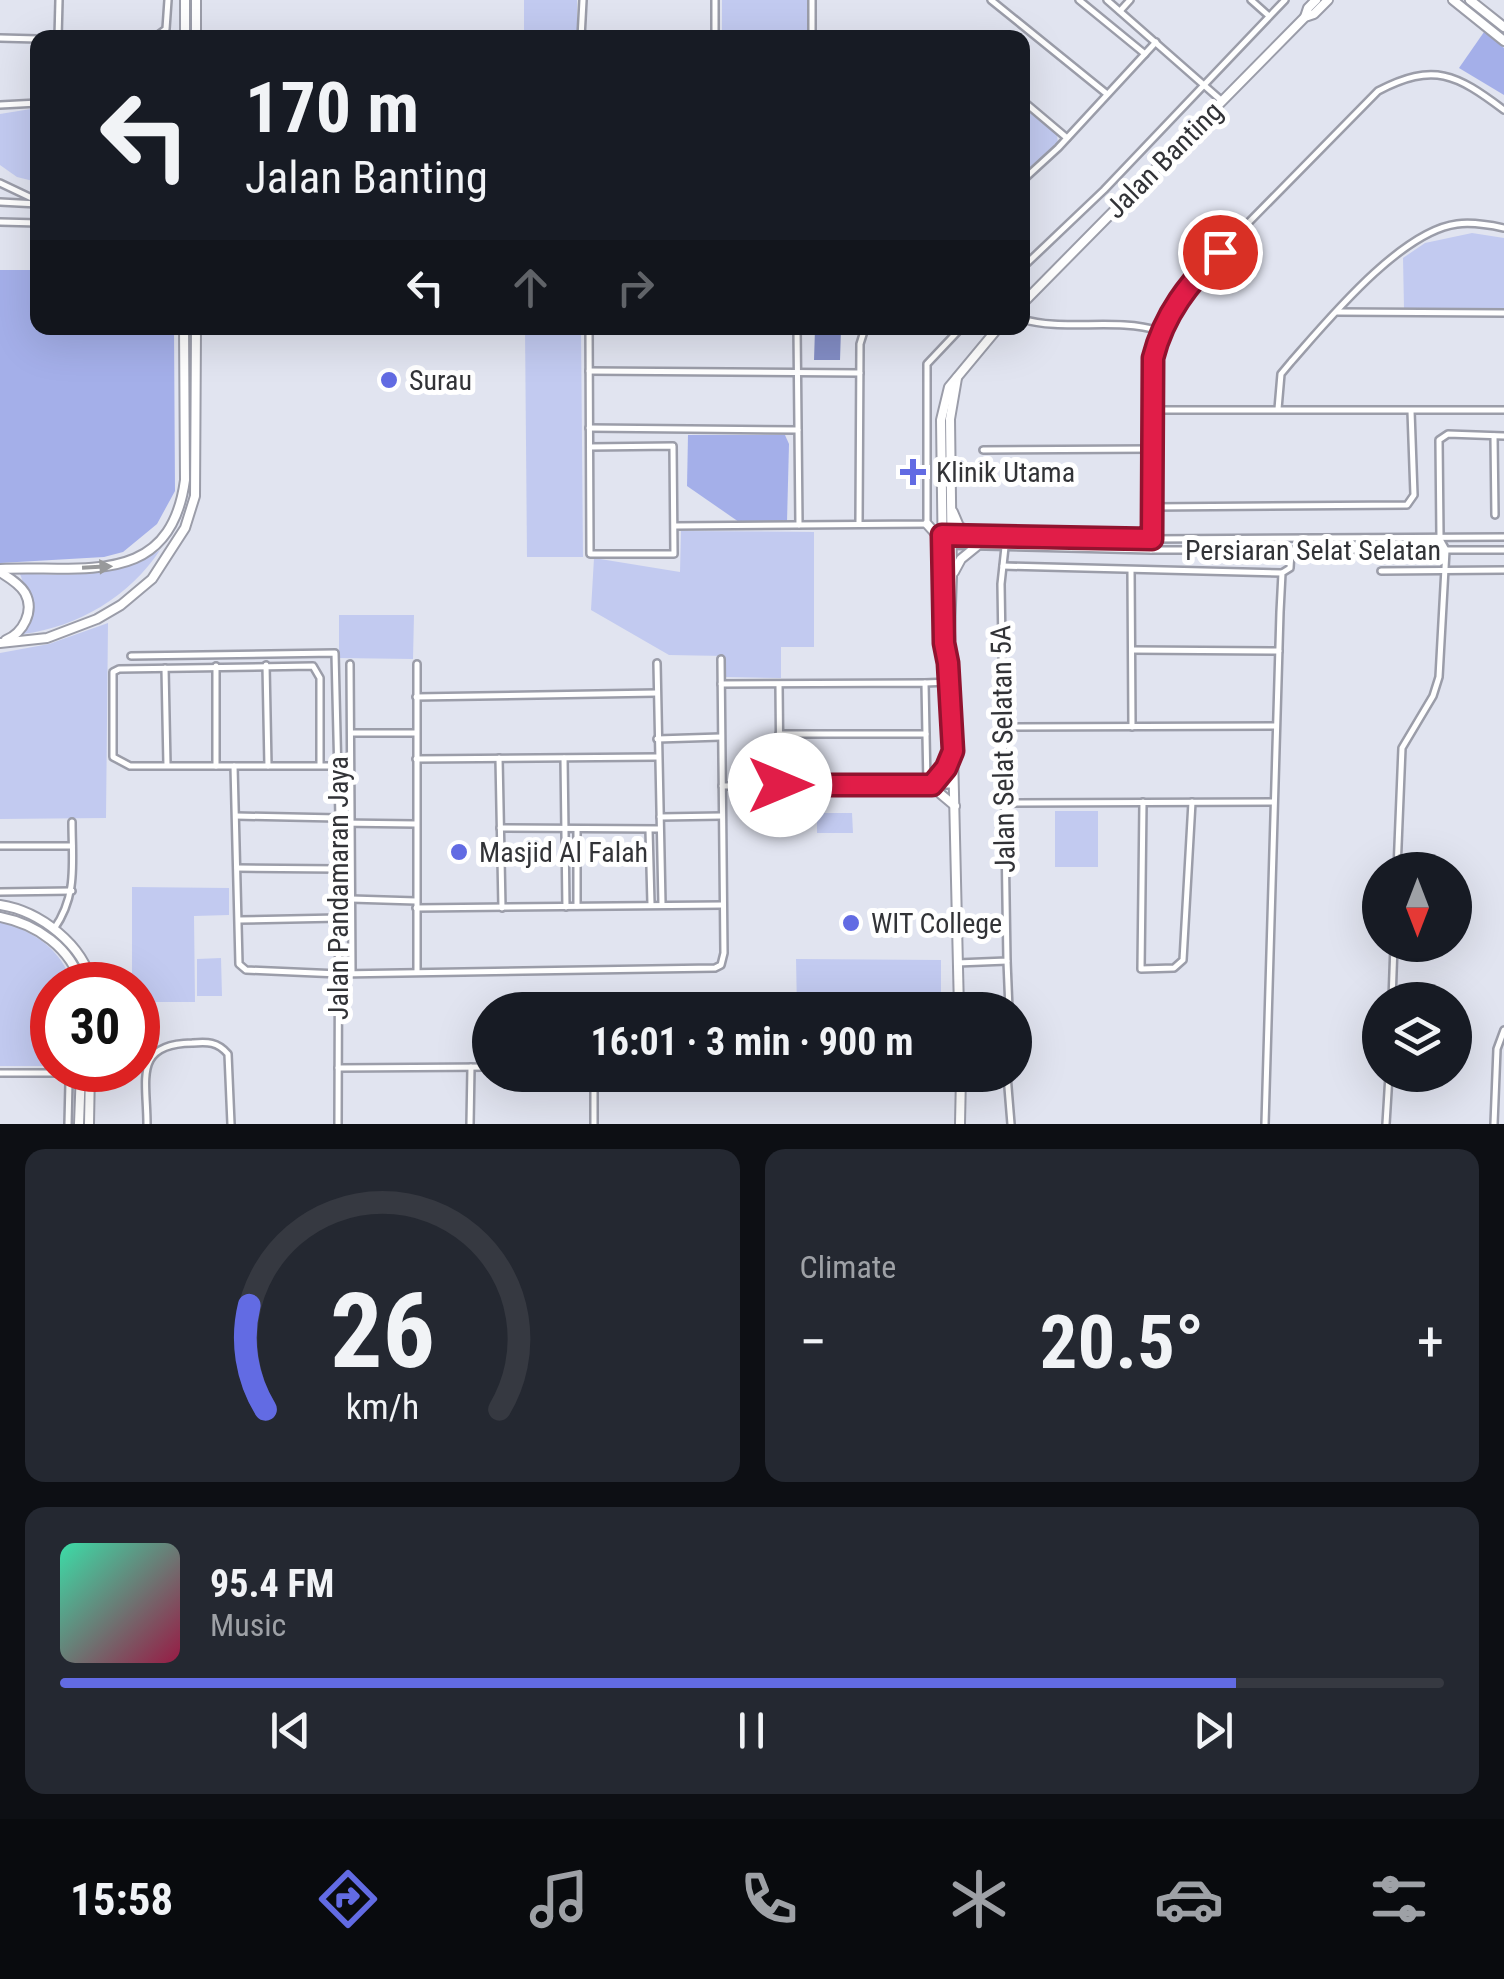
<!DOCTYPE html>
<html lang="en">
<head>
<meta charset="utf-8">
<style>
	body { margin:0; font-family:"Roboto Condensed",sans-serif; background:#242831; color:#f1f3f6; height:100vh; display:flex; flex-direction:column; font-size:38px; white-space:nowrap }
	* { box-sizing:border-box; margin:0 }
	p { font-size:32px; color:#9ea1a6 }
	.icon { flex:none; width:55px; height:55px; fill:none; stroke:currentColor; stroke-width:2; stroke-linecap:round; stroke-linejoin:round }
	.map { position:relative; height:1124px; overflow:hidden }
	.panel { display:flex; flex-direction:column; gap:25px; padding:25px; background:#0d0f14; flex:1 }
	.panel>* { flex:none }
	.hud { position:absolute; left:30px; top:30px; width:1000px; height:305px; border-radius:20px; box-shadow:0 10px 40px #0002; background:#171b24; color:#f1f3f6; overflow:hidden }
	.needle { width:65px; rotate:180deg }
	.controls { position:absolute; left:1362px; top:852px; display:grid; gap:20px }
	.controls a { display:grid; place-items:center; width:110px; height:110px; border-radius:50%; background:#171b24; box-shadow:0 10px 40px #0002; font-size:50px }
	.speed { position:absolute; left:30px; top:962px; display:flex; gap:20px; font-size:50px; font-weight:700; text-align:center }
	.speed>* { display:grid; place-content:center; width:130px; height:130px; border-radius:50%; background:#171b24; box-shadow:0 10px 40px #0002; line-height:1 }
	.speed .limit { border:15px solid #d22; background:#fff; color:#111 }
	.pin { position:absolute; display:grid; place-items:center; width:85px; height:85px; color:#fff; margin:-42px; border:5px solid #fff; border-radius:50%; box-shadow:0 2px 10px #0007 }
	.me { position:absolute; width:110px; margin:-55px; rotate:90deg; stroke-linejoin:round; filter:drop-shadow(0 0 8px #0008) }
	.turn { display:flex; align-items:center; gap:35px; height:210px; padding:0 50px; font-size:45px }
	.turn .icon { width:130px; height:130px; stroke-width:2.5 }
	.turn b { display:block; font-size:70px; line-height:85px }
	.lanes { display:flex; align-items:center; height:95px; padding:0 50px; background:#0003; justify-content:center; gap:50px; direction:ltr }
	.lanes .off { opacity:.35 }
	.big { font-size:75px; font-weight:700; line-height:1.1 }
	.panel .widget { flex:1; display:flex; flex-direction:column; justify-content:center; gap:15px; min-width:0; padding:0 35px; border-radius:20px; background:#242831 }
	.panel .dial { align-items:center; gap:0 }
	.dial svg { height:260px; overflow:visible; fill:none; stroke:#363941; stroke-width:7; stroke-linecap:round; text-anchor:middle }
	.dial text { fill:#f1f3f6; stroke:none }
	.song { display:flex; align-items:center; gap:30px }
	.cover { width:120px; height:120px; border-radius:15px; background:linear-gradient(135deg,hsl(160 70% 55%),hsl(340 70% 35%)) }
	.played { height:10px; border-radius:5px; background:linear-gradient(90deg,#626be3 85%,#363941 85%) }
	.keys { display:flex; justify-content:space-around; direction:ltr }
	.heat { display:flex; justify-content:space-between; align-items:center; font-size:55px; direction:ltr }
	.panel .tiles { flex:1; display:grid; gap:25px; grid-template-columns:1fr 1fr }
	.widget:last-child { grid-column:span 2 }
	.trip { position:absolute; left:472px; top:992px; width:560px; height:100px; border-radius:50px; background:#171b24; box-shadow:0 10px 40px #0002; font-weight:700; line-height:100px; text-align:center }
	.tab-bar { display:flex; height:160px; justify-content:space-around; align-items:center; background:#090b0e; color:#9ea1a6 }
	.tab-bar .icon { width:70px; height:70px }
	.tab-bar .active { color:#626be3 }
	.tab-bar b { font-size:45px; color:#f1f3f6 }
	.map>svg:first-child { display:block }
	.green { fill:#c2caf0 }
	.forest { fill:#a4afe9 }
	.water { fill:#838dc5 }
	.lines { fill:none; stroke-linecap:round; stroke-linejoin:round }
	.minor-casing { stroke:#9b9da9; stroke-width:10 }
	.tertiary-casing { stroke:#9b9da9; stroke-width:12 }
	.secondary-casing { stroke:#9b9da9; stroke-width:12 }
	.minor { stroke:#fff; stroke-width:5 }
	.tertiary { stroke:#fff; stroke-width:8 }
	.secondary { stroke:#fff; stroke-width:8 }
	.oneway { fill:#98999b }
	.route-casing { stroke:#92132f; stroke-width:25 }
	.route { stroke:#e11d48; stroke-width:18 }
	.poi-dot { fill:#626be3; stroke:#fff; stroke-width:4 }
	.labels { text-anchor:middle; dominant-baseline:central; stroke-width:10; stroke-linejoin:round; paint-order:stroke }
	.street-label { font-size:28px; fill:#323337; stroke:#fff }
	.poi-label { font-size:28px; fill:#323337; stroke:#fff; text-anchor:start }
</style>
</head>
<body>
<div class="map">
<svg width="1504" height="1124" viewBox="0 0 1504 1124">
	<rect width="100%" height="100%" fill="#e1e4f0"/>
	<g class="green">
		<rect x="524" y="0" width="53" height="37"/>
		<path d="M722 0H808L807 37H722Z"/>
		<path d="M1023 105 1057 134 1058 144 1023 178Z"/>
		<path d="M37 108H38L37 182 17 177 0 165V114Z"/>
		<path d="M1472 233 1504 238V308H1404L1403 258 1425 243Z"/>
		<path d="M525 328H581L583 557H527Z"/>
		<path d="M681 531 814 532V647H781V678L726 677 724 656 669 655 591 610 594 558 680 572Z"/>
		<path d="M160 550C130 596 78 627 23 634 37 604 30 602 20 574 71 574 116 580 160 550Z"/>
		<path d="M339 615H414L413 659 339 658Z"/>
		<path d="M108 623 106 818 0 819V653L49 644Z"/>
		<rect x="1055" y="811" width="43" height="56"/>
		<path d="M817 813H852L853 833H817Z"/>
		<path d="M132 887 229 888V915L194 916 195 1002H138V985H132Z"/>
		<path d="M0 920C36 934 60 947 73 985H52V1066H0Z"/>
		<path d="M221 958 222 996H197V959Z"/>
		<path d="M796 959 941 960V1010H797Z"/>
	</g>
	<g class="forest">
		<path d="M1484 32 1504 48V95L1459 68Z"/>
		<path d="M0 270H37L38 328H174L175 491 157 524 123 552 104 557 0 563Z"/>
		<path d="M688 435H785L789 444 787 522H739L687 486Z"/>
	</g>
	<path class="water" d="M815 328H841L840 360H814Z"/>
	<g class="lines">
		<g class="minor-casing">
			<g id="minor">
				<path d="M715 0V38"/>
				<path d="M812 0V38"/>
				<path d="M991 0 1107 94"/>
				<path d="M1079 0 1145 54"/>
				<path d="M1107 0 1222 101"/>
				<path d="M1251 0 1269 16"/>
				<path d="M1120 11 1130 0"/>
				<path d="M0 38 38 39"/>
				<path d="M58 38 59 0"/>
				<path d="M154 38 166 29 168 0"/>
				<path d="M581 38 583 0"/>
				<path d="M1022 100 1067 138"/>
				<path d="M0 105 38 103"/>
				<path d="M1022 181 1058 148 1156 42"/>
				<path d="M0 183 38 201"/>
				<path d="M0 202 38 204"/>
				<path d="M0 222 38 223"/>
				<path d="M1022 268 1104 190 1285 0"/>
				<path d="M1337 312 1504 313"/>
				<path d="M1022 319C1064 332 1114 317 1160 331"/>
				<path d="M589 328 590 554H674L673 446 590 447"/>
				<path d="M797 328 799 525"/>
				<path d="M589 371 860 373"/>
				<path d="M1278 409 1281 374 1291 362C1328 320 1401 231 1457 224 1472 222 1490 225 1504 228"/>
				<path d="M1153 410H1504"/>
				<path d="M589 428 798 430"/>
				<path d="M1494 436 1495 515"/>
				<path d="M983 450 1153 449"/>
				<path d="M1153 507 1407 505 1414 495 1411 411"/>
				<path d="M859 523 860 344 865 328"/>
				<path d="M675 526 927 524V364L961 328"/>
				<path d="M942 535 1152 539 1504 537"/>
				<path d="M1440 536 1439 440 1448 434 1504 436"/>
				<path d="M942 545 1151 550H1504"/>
				<path d="M1151 550 1153 357 1160 331 1195 277 1378 91C1434 62 1456 74 1504 110"/>
				<path d="M1003 566 1282 573"/>
				<path d="M1131 570 1132 727"/>
				<path d="M1381 571 1504 570"/>
				<path d="M1132 650 1279 651"/>
				<path d="M131 656 335 653 339 818 338 1124"/>
				<path d="M657 663 662 904"/>
				<path d="M350 664 352 973"/>
				<path d="M417 664V972"/>
				<path d="M266 665 268 766"/>
				<path d="M216 666V766"/>
				<path d="M165 668 167 765"/>
				<path d="M925 683 949 682"/>
				<path d="M721 684 925 683 927 785"/>
				<path d="M779 685 780 785"/>
				<path d="M416 697 657 693"/>
				<path d="M1004 727 1276 726"/>
				<path d="M351 733H416"/>
				<path d="M779 734H926"/>
				<path d="M657 739 721 737"/>
				<path d="M499 758 502 908"/>
				<path d="M564 758 566 907"/>
				<path d="M416 759 657 757"/>
				<path d="M234 766 239 964 246 970 339 974 715 968 721 965 724 953 721 659"/>
				<path d="M320 766V678L313 666 119 669 113 672V757L130 766H338"/>
				<path d="M722 786 954 785"/>
				<path d="M1143 802 1141 969 1174 968 1183 960 1192 802"/>
				<path d="M1004 803 1273 802"/>
				<path d="M236 816 338 818"/>
				<path d="M660 817 722 816"/>
				<path d="M339 823 416 824"/>
				<path d="M500 828 659 829"/>
				<path d="M577 829V906"/>
				<path d="M649 830 651 904"/>
				<path d="M0 846H72"/>
				<path d="M237 868 338 869"/>
				<path d="M1397 870 1402 748 1433 696 1439 677 1446 550 1441 541 1415 539"/>
				<path d="M0 892 72 891"/>
				<path d="M351 899 416 901"/>
				<path d="M416 908 723 905"/>
				<path d="M239 920 339 918"/>
				<path d="M54 929C78 895 72 862 72 822"/>
				<path d="M1007 961 1009 1010"/>
				<path d="M957 963 1007 961 1001 584 1005 547"/>
				<path d="M1392 1000 1394 945"/>
				<path d="M338 1068 490 1067"/>
				<path d="M0 1073H64L69 1082 68 1124"/>
				<path d="M594 1075V1124"/>
				<path d="M1007 1075 1011 1124"/>
				<path d="M147 1124C147 1079 133 1044 192 1043 207 1042 217 1041 228 1054L231 1124"/>
				<path d="M470 1124 471 1067"/>
				<path d="M1265 1124 1280 612 1282 573 1290 568 1291 551"/>
				<path d="M1386 1124 1389 1075"/>
				<path d="M1494 1124 1497 1049 1504 1030"/>
			</g>
		</g>
		<g class="tertiary-casing">
			<g id="tertiary">
				<path d="M0 905C40 911 84 945 92 985"/>
				<path d="M0 917C36 924 72 948 81 985"/>
				<path d="M79 1124 81 1070"/>
				<path d="M89 1124 90 1070"/>
			</g>
		</g>
		<g class="secondary-casing">
			<g id="secondary">
				<path d="M1453 0 1504 41"/>
				<path d="M1470 0 1504 27"/>
				<path d="M1305 17 1308 8 1316 0"/>
				<path d="M185 38V0"/>
				<path d="M196 38V0"/>
				<path d="M1022 304 1305 17 1314 14 1328 0"/>
				<path d="M953 512 959 526 972 536"/>
				<path d="M927 524 936 534 938 564"/>
				<path d="M0 569C83 565 170 589 185 480L184 328"/>
				<path d="M0 572C8 577 20 584 25 593 35 611 23 633 6 640"/>
				<path d="M954 572 961 559 977 546"/>
				<path d="M0 643 47 638 97 619 121 605 152 579 185 528 195 496 196 328"/>
				<path d="M949 659 952 577 950 419 957 378"/>
				<path d="M930 785 955 806"/>
				<path d="M932 785 951 756"/>
				<path d="M959 1010 953 751 948 663 944 643 941 420 949 387 998 328"/>
				<path d="M960 1124 961 1075"/>
			</g>
		</g>
		<use href="#minor" class="minor"/>
		<use href="#tertiary" class="tertiary"/>
		<use href="#secondary" class="secondary"/>
	</g>
	<defs><path id="oneway-solid" d="M-6-.8H1V-3.2L6.5 0L1 3.2V.8H-6Z" transform="scale(2.5)"/></defs>
	<use class="oneway" href="#oneway-solid" transform="translate(97 567) rotate(-3)"/>
	<g class="lines">
		<g class="route-casing">
			<path id="route" d="M780 785H932L946 768 953 751 948 663 944 643 942 535 1152 539 1153 358C1164 314 1189 283 1220 252"/>
		</g>
		<use href="#route" class="route"/>
	</g>
	<g class="poi-dot">
		<circle cx="389" cy="380" r="10"/>
		<path d="M908 457h10v10h10v10h-10v10h-10v-10h-10v-10h10z"/>
		<circle cx="459" cy="852" r="10"/>
		<circle cx="851" cy="923" r="10"/>
	</g>
	<g class="labels">
		<g class="street-label">
			<text transform="translate(1164 160) rotate(-45)">Jalan Banting</text>
			<text x="1313" y="550">Persiaran Selat Selatan</text>
			<text transform="translate(1003 749) rotate(-91)">Jalan Selat Selatan 5A</text>
			<text transform="translate(338 888) rotate(-90)">Jalan Pandamaran Jaya</text>
		</g>
		<g class="poi-label">
			<text x="409" y="380">Surau</text>
			<text x="936" y="472">Klinik Utama</text>
			<text x="479" y="852">Masjid Al Falah</text>
			<text x="871" y="923">WIT College</text>
		</g>
	</g>
</svg>
<div class="controls">
<a><svg class="needle" viewBox="-14 -14 28 28"><path d="M0-13l5 13h-10z" fill="#e53935"/><path d="M0 13l5-13h-10z" fill="#9ea1a6"/></svg></a>
<a><svg class="icon" aria-label="layers" viewBox="0 0 24 24"><path d="M12 4l9 5-9 5-9-5zM3 14l9 5 9-5"/></svg></a>
</div>
<div class="speed"><div class="limit">30</div></div>
<div class="pin" style="left:1220px;top:252px;background:#d93025"><svg class="icon" aria-label="arrive" viewBox="0 0 24 24"><path d="M6 21V4h12l-3 4 3 4H6"/></svg></div>
<svg class="me" style="left:780px;top:785px" viewBox="-20 -20 40 40"><circle r="19" fill="#fff"/><path d="M0-13L10 11 0 6-10 11z" fill="#e11d48"/></svg>
<div class="trip">16:01 · 3 min · 900 m</div>
<div class="hud">
<div class="turn"><svg class="icon" aria-label="left" viewBox="0 0 24 24"><path d="M17 20v-9H6M10 6l-5 5 5 5"/></svg><div><b>170 m</b>Jalan Banting</div></div>
<div class="lanes"><svg class="icon" aria-label="left" viewBox="0 0 24 24"><path d="M17 20v-9H6M10 6l-5 5 5 5"/></svg><svg class="icon off" aria-label="ahead" viewBox="0 0 24 24"><path d="M12 20V5M6 11l6-6 6 6"/></svg><svg class="icon off" aria-label="right" viewBox="0 0 24 24"><path d="M7 20v-9h11M14 6l5 5-5 5"/></svg></div>
</div>
</div>
<section class="panel">
<div class="tiles">
<div class="widget dial"><svg viewBox="0 0 100 80">
<path d="M14 69A42 42 0 1 1 86 69"/>
<path d="M14 69A42 42 0 0 1 9 37" stroke="#626be3"/>
<text x="50" y="56" font-size="32" font-weight="700">26</text>
<text x="50" y="72" font-size="11">km/h</text>
</svg></div>
<div class="widget"><p>Climate</p>
<div class="heat"><a>−</a><b class="big">20.5°</b><a>+</a></div>
</div>
<div class="widget">
<div class="song"><i class="cover"></i><div><b>95.4 FM</b><p>Music</p></div></div>
<div class="played"></div>
<div class="keys"><svg class="icon" aria-label="previous" viewBox="0 0 24 24"><path d="M18 5L8 12l10 7zM5 5v14"/></svg><svg class="icon" aria-label="pause" viewBox="0 0 24 24"><path d="M8 5v14M16 5v14"/></svg><svg class="icon" aria-label="next" viewBox="0 0 24 24"><path d="M6 5l10 7-10 7zM19 5v14"/></svg></div>
</div>
</div>
</section>
<nav class="tab-bar">
<b>15:58</b>
<svg class="icon active" aria-label="directions" viewBox="0 0 24 24"><path d="M12 3l9 9-9 9-9-9zM9 14v-3h6M13 9l2 2-2 2"/></svg>
<svg class="icon" aria-label="music" viewBox="0 0 24 24"><path d="M9 18V5l10-2v13"/><circle cx="6" cy="18" r="3"/><circle cx="16" cy="16" r="3"/></svg>
<svg class="icon" aria-label="phone" viewBox="0 0 24 24"><path d="M5 4h4l2 5-3 2q2 4 5 5l2-3 5 2v4C11 20 4 13 5 4z"/></svg>
<svg class="icon" aria-label="climate" viewBox="0 0 24 24"><path d="M12 3v18M4 7l16 10M4 17L20 7"/></svg>
<svg class="icon" aria-label="car" viewBox="0 0 24 24"><path d="M5 17H2v-5l4-1 3-4h7l3 4 3 1v5h-3M9 17h6M6 11h13"/><circle cx="7" cy="17" r="2"/><circle cx="17" cy="17" r="2"/></svg>
<svg class="icon" aria-label="filters" viewBox="0 0 24 24"><path d="M4 7h16M4 17h16"/><circle cx="9" cy="7" r="2"/><circle cx="15" cy="17" r="2"/></svg>
</nav>
</body>
</html>
